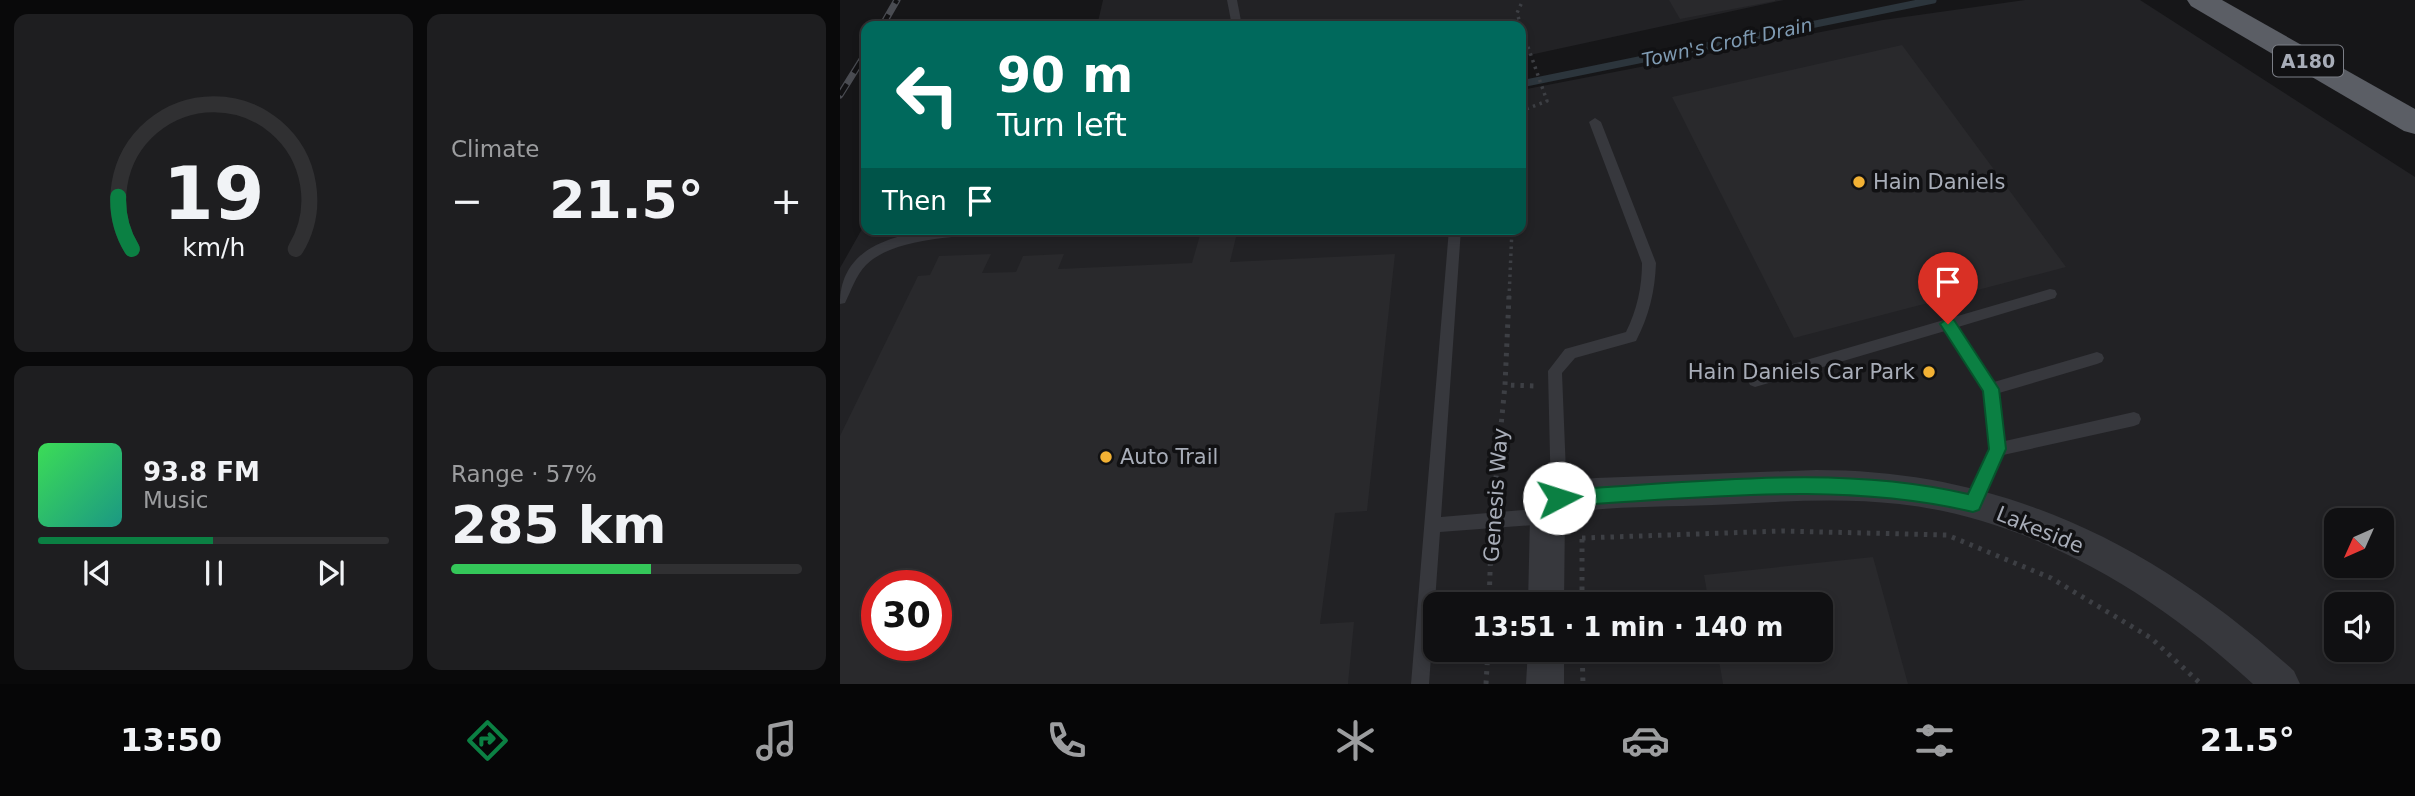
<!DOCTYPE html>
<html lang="en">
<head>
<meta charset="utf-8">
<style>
	body { margin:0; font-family:"DejaVu Sans",sans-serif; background:#1e1e20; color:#f1f3f6; height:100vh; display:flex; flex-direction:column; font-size:26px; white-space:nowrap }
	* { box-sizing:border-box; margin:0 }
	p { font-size:23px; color:#9c9d9f }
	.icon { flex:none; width:38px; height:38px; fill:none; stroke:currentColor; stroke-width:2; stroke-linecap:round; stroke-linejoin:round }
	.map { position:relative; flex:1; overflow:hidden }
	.sheet { display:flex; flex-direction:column; gap:14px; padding:14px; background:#09090a; width:840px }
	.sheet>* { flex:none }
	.hud { position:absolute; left:21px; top:21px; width:665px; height:214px; border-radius:14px; box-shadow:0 4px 10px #0003,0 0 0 2px #303032; background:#00695c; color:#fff; overflow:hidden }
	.needle { width:46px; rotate:225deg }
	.tools { position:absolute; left:1484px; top:508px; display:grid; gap:14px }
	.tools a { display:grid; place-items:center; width:70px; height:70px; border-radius:14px; background:#101012; box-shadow:0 4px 10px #0003,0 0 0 2px #303032; font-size:35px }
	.speed { position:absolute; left:21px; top:570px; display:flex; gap:14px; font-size:35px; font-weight:700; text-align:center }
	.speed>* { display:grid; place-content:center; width:91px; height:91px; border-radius:50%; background:#101012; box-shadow:0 4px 10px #0003,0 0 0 2px #303032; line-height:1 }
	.speed .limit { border:10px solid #d22; background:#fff; color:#111 }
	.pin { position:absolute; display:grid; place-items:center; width:60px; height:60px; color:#fff; margin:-72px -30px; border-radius:50% 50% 50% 0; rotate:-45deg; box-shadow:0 0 7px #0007 }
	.pin .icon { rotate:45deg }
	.me { position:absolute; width:77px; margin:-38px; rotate:85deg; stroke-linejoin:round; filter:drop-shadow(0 0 5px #0008) }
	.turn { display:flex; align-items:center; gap:24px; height:147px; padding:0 21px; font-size:32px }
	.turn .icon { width:91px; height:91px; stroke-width:2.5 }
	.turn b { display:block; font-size:49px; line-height:60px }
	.then { display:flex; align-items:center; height:66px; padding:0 21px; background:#0003; gap:14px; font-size:26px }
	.big { font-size:52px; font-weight:600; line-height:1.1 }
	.sheet .tile { flex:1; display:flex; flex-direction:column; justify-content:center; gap:10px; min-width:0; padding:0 24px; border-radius:14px; background:#1e1e20 }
	.sheet .dial { align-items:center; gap:0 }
	.dial svg { height:182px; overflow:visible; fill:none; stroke:#303032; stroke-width:7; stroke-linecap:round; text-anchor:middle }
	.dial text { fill:#f1f3f6; stroke:none }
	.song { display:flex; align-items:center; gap:21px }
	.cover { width:84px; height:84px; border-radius:10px; background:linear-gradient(135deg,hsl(130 70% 55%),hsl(170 70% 35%)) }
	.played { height:7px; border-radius:4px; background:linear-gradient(90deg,#0b8043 50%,#303032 50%) }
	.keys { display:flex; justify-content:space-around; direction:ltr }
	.heat { display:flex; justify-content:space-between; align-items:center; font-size:38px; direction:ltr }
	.charge { height:10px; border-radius:5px; background:linear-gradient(90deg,#34c759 57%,#303032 0) }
	.sheet .tiles { flex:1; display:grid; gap:14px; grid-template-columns:repeat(2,1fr) }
	.trip { position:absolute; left:583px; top:592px; width:410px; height:70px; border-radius:14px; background:#101012; box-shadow:0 4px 10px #0003,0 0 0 2px #303032; font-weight:600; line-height:70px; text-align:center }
	.dock { display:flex; height:112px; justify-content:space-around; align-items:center; background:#060607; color:#9c9d9f }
	.dock .icon { width:49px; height:49px }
	.dock .active { color:#0b8043 }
	.dock b { font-size:32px; color:#f1f3f6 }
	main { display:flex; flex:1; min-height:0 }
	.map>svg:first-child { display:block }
	.built { fill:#222225; fill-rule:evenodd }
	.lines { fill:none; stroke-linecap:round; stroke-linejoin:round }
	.stream { stroke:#2c353c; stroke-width:7 }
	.building { fill:#29292c; fill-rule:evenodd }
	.path-far1 { stroke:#3d3f44; stroke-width:3.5; stroke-dasharray:2.5 4.5; stroke-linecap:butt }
	.path { stroke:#3d3f44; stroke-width:5; stroke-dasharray:3.5 6; stroke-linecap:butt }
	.service { fill:#37383d; fill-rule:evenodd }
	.minor { fill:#37383d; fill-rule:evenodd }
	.trunk { fill:#5b5e65; fill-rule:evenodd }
	.rail-casing { stroke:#4a4c52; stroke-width:7 }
	.rail { stroke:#111113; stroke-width:4.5; stroke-dasharray:13; stroke-linecap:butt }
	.route { fill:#0b8043; stroke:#07532c; stroke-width:2 }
	.poi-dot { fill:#f2b134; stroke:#111113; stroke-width:2.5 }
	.labels { text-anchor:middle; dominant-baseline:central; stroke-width:7; stroke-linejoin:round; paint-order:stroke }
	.far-water-label { font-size:19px; font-style:italic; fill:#7f9bb3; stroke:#111113 }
	.shield { fill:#111113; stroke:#7b7e86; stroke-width:2 }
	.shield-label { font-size:19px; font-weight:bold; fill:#a8adb8 }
	.poi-label { font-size:21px; fill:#a8adb8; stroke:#111113; text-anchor:start }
	.street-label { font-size:21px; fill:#a8adb8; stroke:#111113 }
</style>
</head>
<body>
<main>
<section class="sheet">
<div class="tiles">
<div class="tile dial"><svg viewBox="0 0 100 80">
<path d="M14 69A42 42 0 1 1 86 69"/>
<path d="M14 69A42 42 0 0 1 8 46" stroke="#0b8043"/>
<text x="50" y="56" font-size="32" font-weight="700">19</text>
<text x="50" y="72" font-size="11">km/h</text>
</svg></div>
<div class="tile"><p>Climate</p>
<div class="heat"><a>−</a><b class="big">21.5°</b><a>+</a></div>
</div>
<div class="tile">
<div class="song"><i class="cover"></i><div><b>93.8 FM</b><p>Music</p></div></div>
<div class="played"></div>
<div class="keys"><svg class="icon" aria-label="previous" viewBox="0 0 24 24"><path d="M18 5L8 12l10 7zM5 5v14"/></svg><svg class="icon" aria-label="pause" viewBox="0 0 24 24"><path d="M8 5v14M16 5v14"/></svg><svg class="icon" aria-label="next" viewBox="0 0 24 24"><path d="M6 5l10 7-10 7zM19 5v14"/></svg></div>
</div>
<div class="tile"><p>Range · 57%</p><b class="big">285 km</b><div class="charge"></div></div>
</div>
</section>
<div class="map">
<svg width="1575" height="684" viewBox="0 0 1575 684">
	<rect width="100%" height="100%" fill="#161618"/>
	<g class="built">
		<path d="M263 0H944L681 57V26H257Z"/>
		<path d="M1185 0H1300L1575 177V684H0V268L26 222V229H681V90L1043 20ZM1496 520H1542V565H1496ZM37 586H96V646H37ZM595 604H980V649H595ZM1496 604H1542V649H1496Z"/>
	</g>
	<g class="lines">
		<path class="stream" d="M681 84 1093 0"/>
	</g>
	<g class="building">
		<path d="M829 0H935V1L840 19Z"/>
		<path d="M1062 45 1226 267 954 338 832 97Z"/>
		<path d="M397 233 390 262 555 254 527 511 495 513 480 624 514 622 508 684H0V436L78 276 90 275 99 256 151 254 142 273 176 272 183 256 224 254 218 269 352 263 360 235ZM37 586H96V646H37Z"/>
		<path d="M1033 557 1068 684H883L877 649H980V604H869L864 575Z"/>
	</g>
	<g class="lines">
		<g class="path-far1">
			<path d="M681 26 677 13 683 0"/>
			<path d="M681 27 707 101 681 111"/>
			<path d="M669 298 672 229"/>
		</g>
		<g class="path">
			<path d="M669 296 665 385 697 386"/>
			<path d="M654 498 665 385"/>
			<path d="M742 538 942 531 1107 535 1211 578 1311 638 1361 684"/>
			<path d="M742 539V604"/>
			<path d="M649 604 651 542"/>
			<path d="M742 649 743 684"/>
			<path d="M646 684 648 649"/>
		</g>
		<g class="service">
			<path d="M387 0H397L402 26H392Z"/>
			<path d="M755 118 761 122 816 263C815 291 809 316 796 341L735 358 722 373 727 498 725 503 719 505 713 503 711 498 708 371 725 349 786 332C797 310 802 287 802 263L749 122Z"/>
			<path d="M99 229H225L219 234C169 235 62 229 26 265 16 275 11 291 5 303L0 304C0 248 51 235 99 229Z"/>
			<path d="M609 229H621L601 517 707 508 713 511 715 516 713 521 707 524 600 532 589 684H571Z"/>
			<path d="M1210 289 1215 290 1217 294 1215 298 1118 327 1154 382 1257 352 1262 354 1264 358 1262 362 1257 364 1159 393 1165 441 1294 412 1299 414 1301 419 1299 424 1294 426 1163 455 1139 509 1133 511 1127 509 1125 504 1150 449 1144 390 1105 331 915 387 910 385 908 381 910 377 915 375Z"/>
		</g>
		<g class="minor">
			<path d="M976 470C1166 470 1316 546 1454 671L1460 684H1413C1316 594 1193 519 1059 504 998 497 935 502 873 505 824 507 774 506 725 513L724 604H688L690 516 699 492 707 487 719 482 756 478Z"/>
			<path d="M688 649H724V684H686Z"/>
		</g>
		<path class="trunk" d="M1347 0H1382L1575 109V134L1564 131 1351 6Z"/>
		<g class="rail-casing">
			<g id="rail">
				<path d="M42 26 57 0"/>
				<path d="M0 95 26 53"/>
			</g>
		</g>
		<use href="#rail" class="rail"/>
	</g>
	<path class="route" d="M1108 318 1114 320 1159 389 1166 449 1139 510 1133 512C998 480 856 499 719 506L713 504 710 498 713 492 719 490C854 483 996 463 1128 494L1149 449 1143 391 1100 324Z"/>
	<g class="poi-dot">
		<circle cx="1019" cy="182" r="7"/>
		<circle cx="1089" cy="372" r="7"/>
		<circle cx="266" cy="457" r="7"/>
	</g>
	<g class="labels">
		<g class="far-water-label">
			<text transform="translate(887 42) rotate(-12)">Town's Croft Drain</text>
		</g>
		<rect class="shield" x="1433" y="45.5" width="70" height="31" rx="5"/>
		<g class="shield-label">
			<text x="1468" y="61">A180</text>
		</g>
		<g class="poi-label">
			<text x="1033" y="182">Hain Daniels</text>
			<text x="1075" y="372" text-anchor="end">Hain Daniels Car Park</text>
			<text x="280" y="457">Auto Trail</text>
		</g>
		<g class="street-label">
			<text transform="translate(656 495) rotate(-86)">Genesis Way</text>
			<text transform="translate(1200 530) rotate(22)">Lakeside</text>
		</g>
	</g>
</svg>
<div class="tools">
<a><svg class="needle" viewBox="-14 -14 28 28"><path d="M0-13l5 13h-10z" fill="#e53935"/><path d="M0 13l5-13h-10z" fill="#9c9d9f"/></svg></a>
<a><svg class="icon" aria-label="sound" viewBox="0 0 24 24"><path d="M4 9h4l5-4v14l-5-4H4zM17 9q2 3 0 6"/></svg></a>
</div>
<div class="speed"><div class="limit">30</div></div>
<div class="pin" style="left:1108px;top:324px;background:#d93025"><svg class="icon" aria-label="arrive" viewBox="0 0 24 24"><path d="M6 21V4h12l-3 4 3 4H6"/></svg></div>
<svg class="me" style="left:719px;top:498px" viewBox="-20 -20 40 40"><circle r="19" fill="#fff"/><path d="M0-13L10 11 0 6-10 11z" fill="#0b8043"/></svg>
<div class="trip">13:51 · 1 min · 140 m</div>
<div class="hud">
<div class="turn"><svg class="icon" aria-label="left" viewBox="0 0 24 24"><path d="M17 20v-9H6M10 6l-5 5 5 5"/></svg><div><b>90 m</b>Turn left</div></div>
<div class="then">Then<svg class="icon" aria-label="arrive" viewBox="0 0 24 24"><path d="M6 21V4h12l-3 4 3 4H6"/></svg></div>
</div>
</div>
</main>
<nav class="dock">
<b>13:50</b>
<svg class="icon active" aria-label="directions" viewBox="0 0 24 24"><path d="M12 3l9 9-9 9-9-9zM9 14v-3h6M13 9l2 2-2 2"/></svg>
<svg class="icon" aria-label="music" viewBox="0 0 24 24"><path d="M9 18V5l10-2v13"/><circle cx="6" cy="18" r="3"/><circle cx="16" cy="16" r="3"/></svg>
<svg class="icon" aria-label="phone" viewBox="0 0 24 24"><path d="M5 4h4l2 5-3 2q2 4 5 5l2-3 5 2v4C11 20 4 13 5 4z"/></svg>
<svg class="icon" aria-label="climate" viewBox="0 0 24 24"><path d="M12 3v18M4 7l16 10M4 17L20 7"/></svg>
<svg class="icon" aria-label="car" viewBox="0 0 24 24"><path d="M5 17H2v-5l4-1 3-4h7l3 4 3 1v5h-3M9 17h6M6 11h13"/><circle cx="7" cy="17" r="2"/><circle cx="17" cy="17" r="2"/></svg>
<svg class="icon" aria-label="filters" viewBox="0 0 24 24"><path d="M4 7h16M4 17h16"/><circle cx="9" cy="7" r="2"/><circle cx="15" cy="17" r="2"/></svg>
<b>21.5°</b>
</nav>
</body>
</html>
